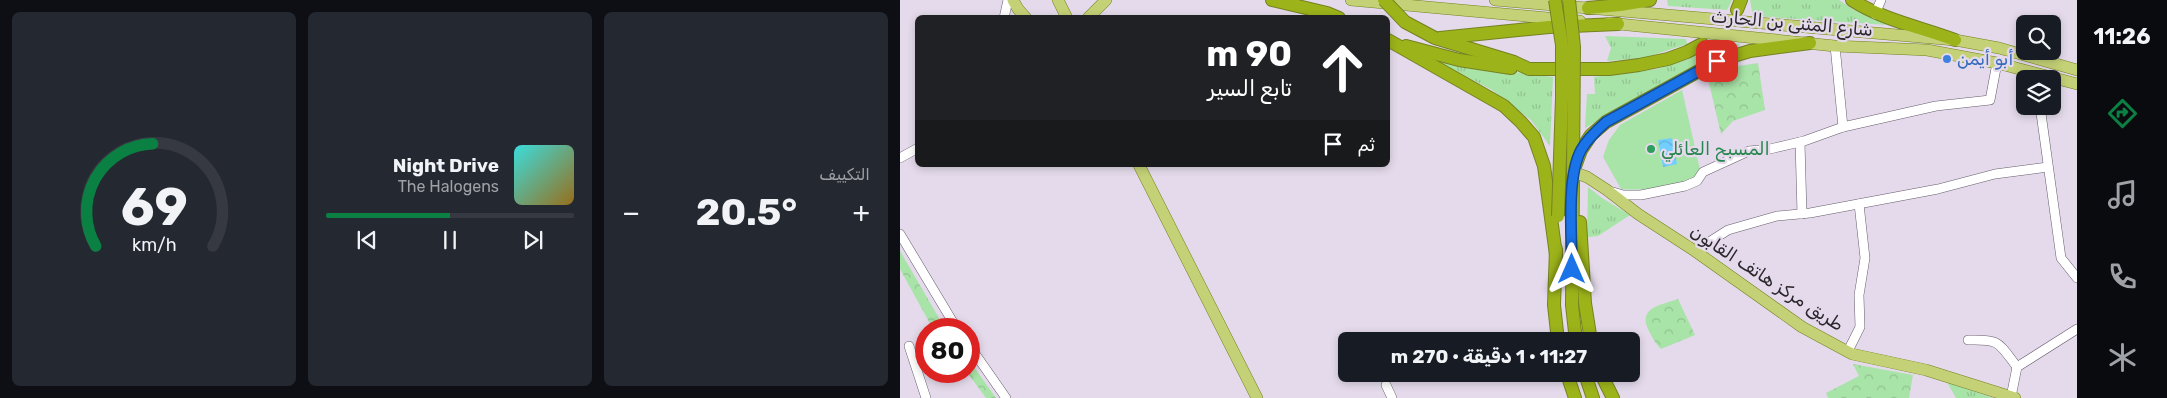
<!DOCTYPE html>
<html lang="ar">
<head>
<meta charset="utf-8">
<style>
	body { margin:0; font-family:Rubik,Cairo,sans-serif; background:#242831; color:#f1f3f6; direction:rtl; height:100vh; display:flex; flex-direction:column; font-size:19px; white-space:nowrap }
	* { box-sizing:border-box; margin:0 }
	p { font-size:16px; color:#9ea1a6 }
	.icon { flex:none; width:28px; height:28px; fill:none; stroke:currentColor; stroke-width:2; stroke-linecap:round; stroke-linejoin:round }
	.map { position:relative; flex:1; overflow:hidden; direction:ltr }
	.details { display:flex; flex-direction:column; gap:12px; padding:12px; background:#0d0f14; width:900px }
	.details>* { flex:none }
	.hud { position:absolute; left:15px; top:15px; width:475px; height:152px; border-radius:8px; box-shadow:0 2px 8px #0003; direction:rtl; background:#202124; color:#fff; overflow:hidden }
	.tools { position:absolute; left:1116px; top:15px; display:grid; gap:10px }
	.tools a { display:grid; place-items:center; width:45px; height:45px; border-radius:8px; background:#171b24; box-shadow:0 2px 8px #0003; font-size:25px }
	.speed { position:absolute; left:15px; top:318px; display:flex; gap:10px; font-size:25px; font-weight:700; text-align:center }
	.speed>* { display:grid; place-content:center; width:65px; height:65px; border-radius:50%; background:#171b24; box-shadow:0 2px 8px #0003; line-height:1 }
	.speed .limit { border:8px solid #d22; background:#fff; color:#111 }
	.pin { position:absolute; display:grid; place-items:center; width:42px; height:42px; color:#fff; margin:-21px; border-radius:10px; box-shadow:0 2px 8px #0006 }
	.me { position:absolute; width:55px; margin:-28px; rotate:0deg; stroke-linejoin:round; filter:drop-shadow(0 0 4px #0008) }
	.turn { display:flex; align-items:center; gap:18px; height:105px; padding:0 15px; font-size:22px }
	.turn .icon { width:65px; height:65px; stroke-width:2.5 }
	.turn b { display:block; font-size:35px; line-height:42px }
	.then { display:flex; align-items:center; height:48px; padding:0 15px; background:#0003; gap:10px; font-size:19px }
	.big { font-size:38px; font-weight:700; line-height:1.1 }
	.details .card { flex:1; display:flex; flex-direction:column; justify-content:center; gap:8px; min-width:0; padding:0 18px; border-radius:8px; background:#242831 }
	.details .dial { align-items:center; gap:0 }
	.dial svg { height:130px; overflow:visible; fill:none; stroke:#363941; stroke-width:7; stroke-linecap:round; text-anchor:middle }
	.dial text { fill:#f1f3f6; stroke:none }
	.song { display:flex; align-items:center; gap:15px }
	.cover { width:60px; height:60px; border-radius:8px; background:linear-gradient(135deg,hsl(180 70% 55%),hsl(40 70% 35%)) }
	.played { height:5px; border-radius:2px; background:linear-gradient(90deg,#0b8043 50%,#363941 50%) }
	.keys { display:flex; justify-content:space-around; direction:ltr }
	.heat { display:flex; justify-content:space-between; align-items:center; font-size:28px; direction:ltr }
	.details .tiles { flex:1; display:grid; gap:12px; grid-template-columns:repeat(3,1fr) }
	.trip { position:absolute; left:438px; top:332px; width:302px; height:50px; border-radius:8px; background:#171b24; box-shadow:0 2px 8px #0003; font-weight:700; line-height:50px; text-align:center; direction:rtl }
	main { display:flex; flex:1; min-height:0 }
	.dock { display:flex; flex-direction:column; width:90px; justify-content:space-around; align-items:center; background:#090b0e; color:#9ea1a6 }
	.dock .icon { width:35px; height:35px }
	.dock .current { color:#0b8043 }
	.dock b { font-size:22px; color:#f1f3f6 }
	.map>svg:first-child { display:block }
	.grass { fill:url(#grass-tufts) }
	.forest { fill:url(#forest-crowns) }
	.pitch { fill:#a8e3a7 }
	.water { fill:url(#water-waves) }
	.lines { fill:none; stroke-linecap:round; stroke-linejoin:round }
	.minor-casing { stroke:#665d6c; stroke-width:10 }
	.major-casing { stroke:#758220; stroke-width:12 }
	.highway-casing { stroke:#758220; stroke-width:14 }
	.minor { stroke:#fff; stroke-width:9 }
	.major { stroke:#c4d176; stroke-width:11 }
	.highway { stroke:#9db31a; stroke-width:12 }
	.highway-bridge-casing { stroke:#758220; stroke-width:14; stroke-linecap:butt }
	.highway-bridge { stroke:#9db31a; stroke-width:12 }
	.route-casing { stroke:#114b97; stroke-width:12 }
	.route { stroke:#1a73e8; stroke-width:9 }
	.shop-dot { fill:#3f7fe0; stroke:#e4daeb; stroke-width:2 }
	.leisure-dot { fill:#2e9e5b; stroke:#e4daeb; stroke-width:2 }
	.labels { text-anchor:middle; dominant-baseline:central; stroke-width:4.5; stroke-linejoin:round; paint-order:stroke }
	.street-label { font-size:18px; fill:#2a262c; stroke:#e4daeb }
	.shop-label { font-size:18px; fill:#366cbe; stroke:#e4daeb; text-anchor:start }
	.leisure-label { font-size:18px; fill:#27864d; stroke:#e4daeb; text-anchor:start }
</style>
</head>
<body>
<main>
<nav class="dock">
<b>11:26</b>
<svg class="icon current" aria-label="directions" viewBox="0 0 24 24"><path d="M12 3l9 9-9 9-9-9zM9 14v-3h6M13 9l2 2-2 2"/></svg>
<svg class="icon" aria-label="music" viewBox="0 0 24 24"><path d="M9 18V5l10-2v13"/><circle cx="6" cy="18" r="3"/><circle cx="16" cy="16" r="3"/></svg>
<svg class="icon" aria-label="phone" viewBox="0 0 24 24"><path d="M5 4h4l2 5-3 2q2 4 5 5l2-3 5 2v4C11 20 4 13 5 4z"/></svg>
<svg class="icon" aria-label="climate" viewBox="0 0 24 24"><path d="M12 3v18M4 7l16 10M4 17L20 7"/></svg>
</nav>
<div class="map">
<svg width="1177" height="398" viewBox="0 0 1177 398">
	<defs>
		<pattern id="grass-tufts" width="24" height="20" patternUnits="userSpaceOnUse" patternTransform="scale(1.25)"><rect width="24" height="20" fill="#a8e3a7"/><path d="M3 7l-1-3M5 7V3M7 7l1-3M15 17l-1-3M17 17v-4M19 17l1-3" fill="none" stroke="#91c390"/></pattern>
		<pattern id="forest-crowns" width="20" height="18" patternUnits="userSpaceOnUse" patternTransform="scale(1.25)"><rect width="20" height="18" fill="#a8e3a7"/><path d="M2 6a3 3 0 1 1 6 0M12 15a3 3 0 1 1 6 0" fill="none" stroke="#91c390"/></pattern>
		<pattern id="water-waves" width="16" height="10" patternUnits="userSpaceOnUse" patternTransform="scale(1.25)"><rect width="16" height="10" fill="#71cefe"/><path d="M0 5q4-4 8 0t8 0" fill="none" stroke="#62b1da"/></pattern>
	</defs>
	<rect width="100%" height="100%" fill="#e4daeb"/>
	<g class="grass">
		<path d="M767 0H832L827 10 768 6Z"/>
		<path d="M850 0H939L954 10 987 25 853 16Z"/>
		<path d="M705 36 786 39 787 44 744 58 707 61 711 48Z"/>
		<path d="M815 42 840 44 837 48 761 84 685 128 687 94H695L694 77 757 69 789 59Z"/>
		<path d="M538 62 653 77 650 146 631 120 592 90Z"/>
		<path d="M688 187 702 198 730 215 698 236 687 237Z"/>
		<path d="M1047 382 1093 398H1056Z"/>
	</g>
	<g class="forest">
		<path d="M858 63 865 110 833 121 821 134 808 79 832 67Z"/>
		<path d="M0 251 43 325 46 329H33L0 269Z"/>
		<path d="M778 299 795 335 761 349C755 343 752 337 748 329 738 307 762 305 778 299Z"/>
		<path d="M69 360 96 398H86L66 371H69Z"/>
		<path d="M953 364 1013 375 1009 398H928L926 393 959 376Z"/>
	</g>
	<path class="pitch" d="M782 90 801 174C778 188 748 191 721 189L703 157 709 140 720 125Z"/>
	<path class="water" d="M772 138 777 164 763 167 758 140Z"/>
	<g class="lines">
		<g class="minor-casing">
			<g id="minor">
				<path d="M975 14 981 0"/>
				<path d="M104 18 108 0"/>
				<path d="M1140 106 1161 258 1177 278"/>
				<path d="M943 127 1036 106 1090 100 1097 63"/>
				<path d="M900 142 902 214"/>
				<path d="M0 158 18 148"/>
				<path d="M713 192 723 195H741L785 186 797 181 803 172 849 151 870 149 904 141 943 127 935 46"/>
				<path d="M0 234 57 329"/>
				<path d="M795 251 828 230 877 216 910 213 1038 189 1095 174 1148 167"/>
				<path d="M1068 340C1100 339 1098 342 1117 367"/>
				<path d="M69 345 106 398"/>
				<path d="M9 346 26 398"/>
				<path d="M948 351 960 327 959 295 965 258 959 204"/>
				<path d="M486 385 492 398"/>
				<path d="M1111 397 1117 367 1177 329"/>
			</g>
		</g>
		<g class="major-casing">
			<g id="major">
				<path d="M113 0 118 9 126 18"/>
				<path d="M158 0 167 18"/>
				<path d="M451 0 680 21"/>
				<path d="M595 0 1055 40 1099 48 1177 70"/>
				<path d="M188 18 206 0"/>
				<path d="M709 23 935 46 1027 50 1097 63 1177 84"/>
				<path d="M239 165 357 398"/>
				<path d="M673 172 687 177 707 190 738 214 795 251 902 327 952 354 1026 370 1115 398"/>
			</g>
		</g>
		<g class="highway-casing">
			<g id="highway">
				<path d="M372 0 427 13 439 18"/>
				<path d="M952 0C983 20 1020 27 1055 40"/>
				<path d="M688 8 720 5 750 0"/>
				<path d="M837 10 841 0"/>
				<path d="M535 38 614 62 629 69H709L739 65 768 59 787 52 802 44"/>
				<path d="M540 38 649 27 718 24"/>
				<path d="M488 40 604 106 621 122 634 137 644 166 656 255"/>
				<path d="M506 46 559 60 611 68"/>
				<path d="M680 222 685 303 691 341"/>
				<path d="M656 249 654 305 658 341"/>
				<path d="M676 341 672 305 673 172 681 150 691 135 706 122 817 61 850 51 910 43"/>
				<path d="M667 374 675 398"/>
				<path d="M685 374 693 398"/>
				<path d="M701 374 713 398"/>
			</g>
		</g>
		<use href="#minor" class="minor"/>
		<use href="#major" class="major"/>
		<use href="#highway" class="highway"/>
		<g class="highway-bridge-casing">
			<g id="highway-bridge">
				<path d="M484 0 505 22 535 38"/>
				<path d="M655 0 662 45V98L658 216"/>
				<path d="M669 0 674 47 673 172"/>
			</g>
		</g>
		<use href="#highway-bridge" class="highway-bridge"/>
	</g>
	<g class="lines">
		<g class="route-casing">
			<path id="route" d="M672 269C672 237 666 178 681 150 687 139 697 130 706 122L817 61"/>
		</g>
		<use href="#route" class="route"/>
	</g>
	<circle class="shop-dot" cx="1047" cy="59" r="5"/>
	<circle class="leisure-dot" cx="751" cy="149" r="5"/>
	<g class="labels">
		<g class="street-label">
			<text transform="translate(892 23) rotate(5)">شارع المثنى بن الحارث</text>
			<text transform="translate(867 278) rotate(33)">طريق مركز هاتف القابون</text>
		</g>
		<g class="shop-label">
			<text x="1057" y="59">أبو أيمن</text>
		</g>
		<g class="leisure-label">
			<text x="761" y="149">المسبح العائلي</text>
		</g>
	</g>
</svg>
<div class="tools">
<a><svg class="icon" aria-label="search" viewBox="0 0 24 24"><circle cx="10" cy="10" r="6"/><path d="M15 15l6 6"/></svg></a>
<a><svg class="icon" aria-label="layers" viewBox="0 0 24 24"><path d="M12 4l9 5-9 5-9-5zM3 14l9 5 9-5"/></svg></a>
</div>
<div class="speed"><div class="limit">80</div></div>
<div class="pin" style="left:817px;top:61px;background:#d93025"><svg class="icon" aria-label="arrive" viewBox="0 0 24 24"><path d="M6 21V4h12l-3 4 3 4H6"/></svg></div>
<svg class="me" style="left:672px;top:269px" viewBox="-20 -20 40 40"><path d="M0-17L14 15 0 8-14 15z" fill="#1a73e8" stroke="#fff" stroke-width="4"/></svg>
<div class="trip">11:27 · 1 دقيقة · 270 m</div>
<div class="hud">
<div class="turn"><svg class="icon" aria-label="ahead" viewBox="0 0 24 24"><path d="M12 20V5M6 11l6-6 6 6"/></svg><div><b>90 m</b>تابع السير</div></div>
<div class="then">ثم<svg class="icon" aria-label="arrive" viewBox="0 0 24 24"><path d="M6 21V4h12l-3 4 3 4H6"/></svg></div>
</div>
</div>
<section class="details">
<div class="tiles">
<div class="card"><p>التكييف</p>
<div class="heat"><a>−</a><b class="big">20.5°</b><a>+</a></div>
</div>
<div class="card">
<div class="song"><i class="cover"></i><div><b>Night Drive</b><p>The Halogens</p></div></div>
<div class="played"></div>
<div class="keys"><svg class="icon" aria-label="previous" viewBox="0 0 24 24"><path d="M18 5L8 12l10 7zM5 5v14"/></svg><svg class="icon" aria-label="pause" viewBox="0 0 24 24"><path d="M8 5v14M16 5v14"/></svg><svg class="icon" aria-label="next" viewBox="0 0 24 24"><path d="M6 5l10 7-10 7zM19 5v14"/></svg></div>
</div>
<div class="card dial"><svg viewBox="0 0 100 80">
<path d="M14 69A42 42 0 1 1 86 69"/>
<path d="M14 69A42 42 0 0 1 49 6" stroke="#0b8043"/>
<text x="50" y="56" font-size="32" font-weight="700">69</text>
<text x="50" y="72" font-size="11">km/h</text>
</svg></div>
</div>
</section>
</main>
</body>
</html>
